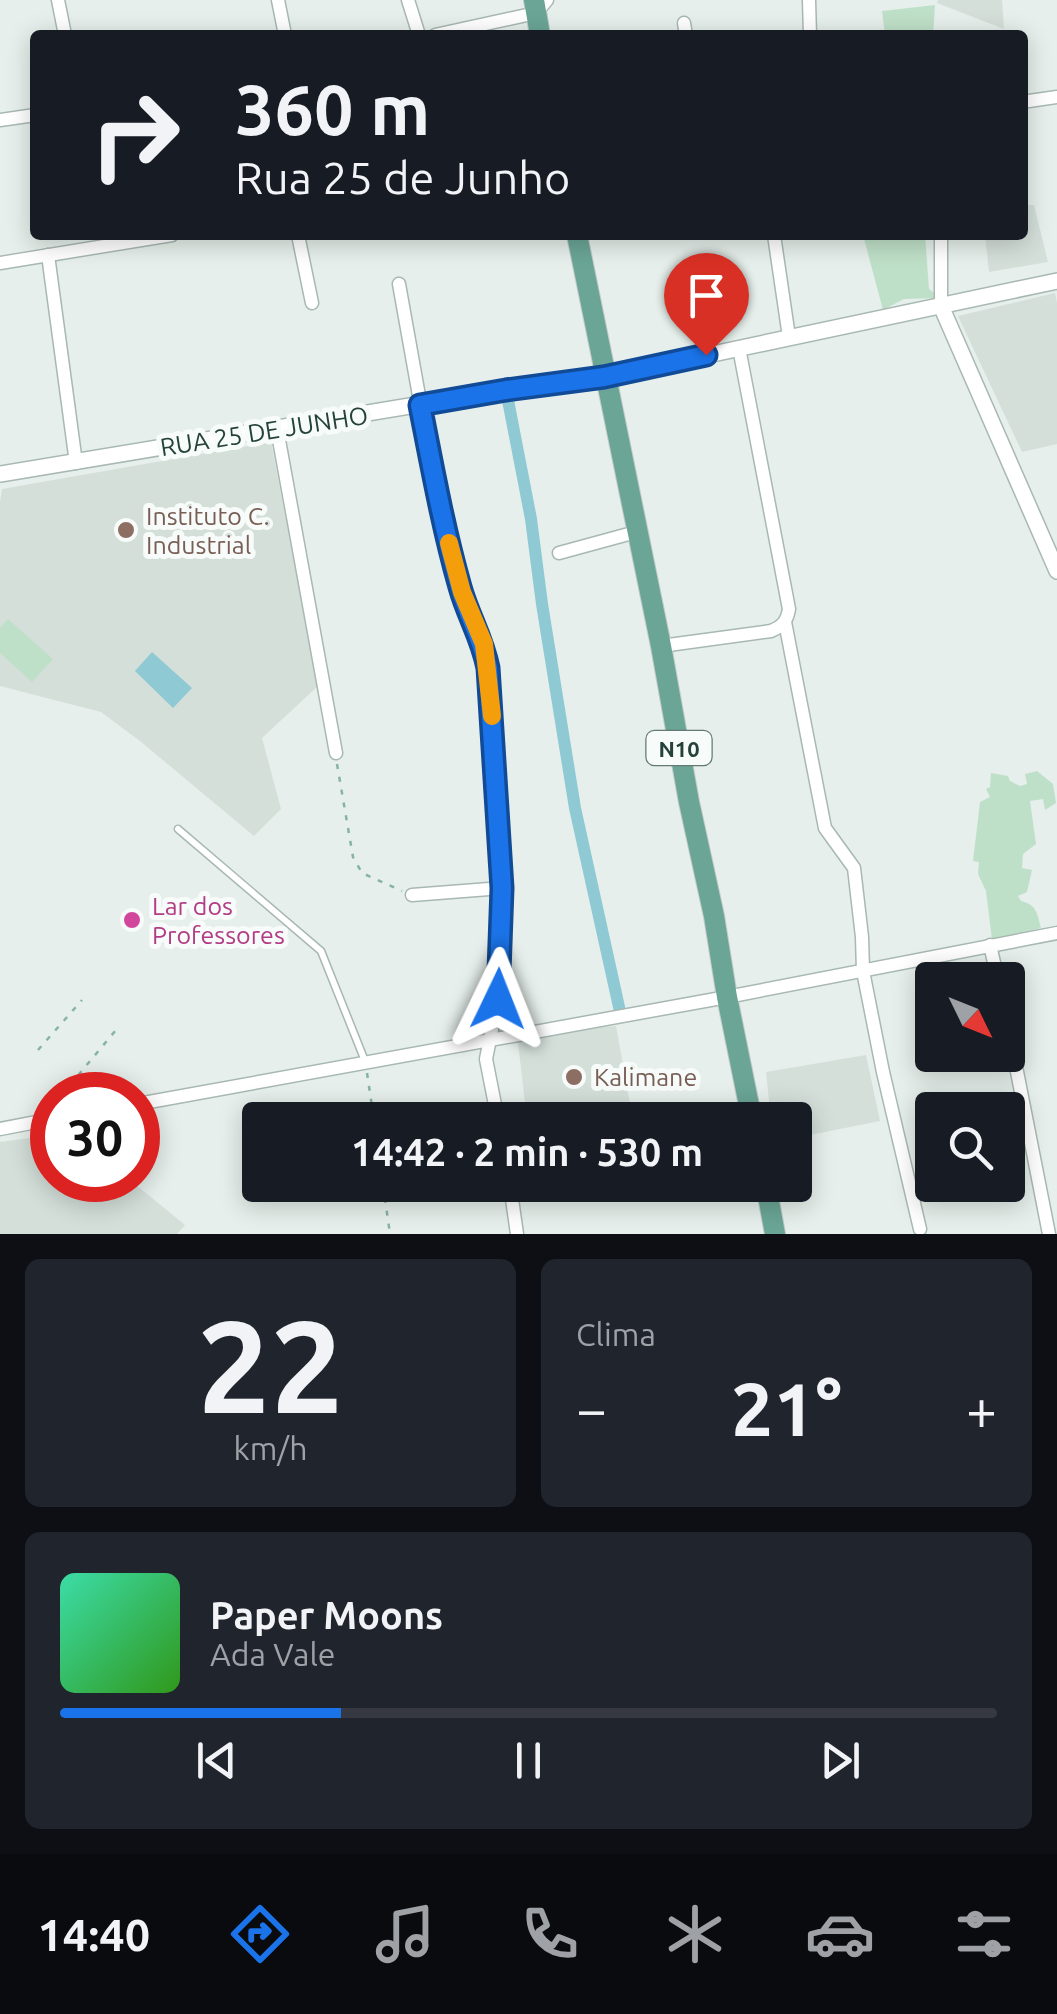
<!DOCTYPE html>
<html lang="pt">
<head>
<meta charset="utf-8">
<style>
	body { margin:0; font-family:Ubuntu,sans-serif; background:#20242c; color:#f1f3f6; height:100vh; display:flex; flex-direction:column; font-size:38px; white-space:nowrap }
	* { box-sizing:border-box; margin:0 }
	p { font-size:32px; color:#9ea1a6 }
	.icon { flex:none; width:55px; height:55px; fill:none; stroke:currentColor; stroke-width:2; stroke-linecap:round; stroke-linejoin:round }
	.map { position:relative; height:1234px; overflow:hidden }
	.side { display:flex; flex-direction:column; gap:25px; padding:25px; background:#0d0f14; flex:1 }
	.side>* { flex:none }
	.banner { position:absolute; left:30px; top:30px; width:998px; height:210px; border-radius:10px; box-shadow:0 5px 25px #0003; background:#171b24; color:#f1f3f6; overflow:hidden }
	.needle { width:65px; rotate:133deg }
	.fabs { position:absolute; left:915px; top:962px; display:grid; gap:20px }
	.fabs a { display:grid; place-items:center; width:110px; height:110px; border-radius:10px; background:#171b24; box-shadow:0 5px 25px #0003; font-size:50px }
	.speed { position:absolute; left:30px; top:1072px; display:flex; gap:20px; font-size:50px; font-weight:700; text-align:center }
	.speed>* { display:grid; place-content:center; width:130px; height:130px; border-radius:50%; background:#171b24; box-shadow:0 5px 25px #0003; line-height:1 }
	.speed .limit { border:15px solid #d22; background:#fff; color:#111 }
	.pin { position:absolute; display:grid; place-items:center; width:85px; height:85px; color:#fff; margin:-102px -42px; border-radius:50% 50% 50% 0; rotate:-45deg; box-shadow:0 0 10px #0007 }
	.pin .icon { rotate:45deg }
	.me { position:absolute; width:110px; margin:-55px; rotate:2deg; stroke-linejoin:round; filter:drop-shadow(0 0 8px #0008) }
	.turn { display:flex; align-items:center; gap:35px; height:210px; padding:0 40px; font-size:45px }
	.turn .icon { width:130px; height:130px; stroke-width:2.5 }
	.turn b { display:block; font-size:70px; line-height:85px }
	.big { font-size:75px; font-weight:600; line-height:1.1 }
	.side .card { flex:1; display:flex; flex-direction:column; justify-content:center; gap:15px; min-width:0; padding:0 35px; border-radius:15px; background:#20242c }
	.side .dial { align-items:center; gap:0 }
	.dial b { font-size:130px; line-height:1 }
	.song { display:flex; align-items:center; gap:30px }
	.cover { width:120px; height:120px; border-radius:15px; background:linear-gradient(135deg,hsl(160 70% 55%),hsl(110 70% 35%)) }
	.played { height:10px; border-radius:5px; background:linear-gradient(90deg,#1a73e8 30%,#363941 30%) }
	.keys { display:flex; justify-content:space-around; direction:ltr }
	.heat { display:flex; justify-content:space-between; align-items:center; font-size:55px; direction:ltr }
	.side .tiles { flex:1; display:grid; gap:25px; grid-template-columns:1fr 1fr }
	.card:last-child { grid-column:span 2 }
	.trip { position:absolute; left:242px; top:1102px; width:570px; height:100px; border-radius:10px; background:#171b24; box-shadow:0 5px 25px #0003; font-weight:600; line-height:100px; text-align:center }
	.menu { display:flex; height:160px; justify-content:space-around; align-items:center; background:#090b0e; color:#9ea1a6 }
	.menu .icon { width:70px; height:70px }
	.menu .current { color:#1a73e8 }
	.menu b { font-size:45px; color:#f1f3f6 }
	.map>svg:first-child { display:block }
	.built { fill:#d4dfda }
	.green { fill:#bfe0c8 }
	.water { fill:#8ec9d4 }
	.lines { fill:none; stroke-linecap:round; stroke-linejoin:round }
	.canal { stroke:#8ec9d4; stroke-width:12 }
	.service-casing { stroke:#a8b8b2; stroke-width:9 }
	.minor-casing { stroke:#a8b8b2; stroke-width:15 }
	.tertiary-casing { stroke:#a8b8b2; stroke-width:18 }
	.primary-casing { stroke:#c2cac8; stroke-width:22 }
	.path { stroke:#86b3a5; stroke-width:2.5; stroke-dasharray:5 8; stroke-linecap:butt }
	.service { stroke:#fff; stroke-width:6 }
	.minor { stroke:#fff; stroke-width:12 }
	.tertiary { stroke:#fff; stroke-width:15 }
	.primary { stroke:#6aa596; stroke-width:20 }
	.route-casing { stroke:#114b97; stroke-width:25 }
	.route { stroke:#1a73e8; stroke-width:18 }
	.slow { stroke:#f59e0b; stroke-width:18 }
	.education-dot { fill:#8d6e63; stroke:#f7fbf9; stroke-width:4 }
	.hotel-dot { fill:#d1479c; stroke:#f7fbf9; stroke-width:4 }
	.labels { text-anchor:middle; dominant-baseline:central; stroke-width:10; stroke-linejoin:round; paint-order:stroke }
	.shield { fill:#f7fbf9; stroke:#637a73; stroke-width:2.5 }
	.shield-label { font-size:22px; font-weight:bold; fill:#24423a }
	.street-label { font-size:25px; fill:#24423a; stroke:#f7fbf9 }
	.education-label { font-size:25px; fill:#785e54; stroke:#f7fbf9; text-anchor:start }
	.hotel-label { font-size:25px; fill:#b23c85; stroke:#f7fbf9; text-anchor:start }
</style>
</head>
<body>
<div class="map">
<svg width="1057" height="1234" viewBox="0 0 1057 1234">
	<rect width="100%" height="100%" fill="#e6efeb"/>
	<g class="built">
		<path d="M938 0H1002L1004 29 937 3Z"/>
		<path d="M1023 205H1034L1048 262 989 272 985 235H1022Z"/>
		<path d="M1055 293 1057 303V444L1022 452 958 316Z"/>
		<path d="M271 442 318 686 262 738 281 809 254 836 140 741 101 712 0 686V502L2 489Z"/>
		<path d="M616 1026 633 1120H527L517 1034Z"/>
		<path d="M866 1055 880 1121 795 1138V1120H771L766 1072Z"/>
		<path d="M52 1135V1180H130L185 1225 177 1234H0V1142Z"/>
	</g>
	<g class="green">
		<path d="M935 5 933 35H885L882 11Z"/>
		<path d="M863 235H925L929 289 941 298 904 299 883 310Z"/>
		<path d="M8 619 53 659 32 682 0 653V628Z"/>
		<path d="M1037 771 1053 784 1056 803 1045 810 1043 799 1030 801 1036 844 1023 854 1022 868 1032 870 1027 892 1018 896 1021 901C1037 905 1037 913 1041 928L992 940 986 891 978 874 979 862 973 861 980 802 990 797 986 789 990 787 991 773 1008 776 1010 781 1020 786 1027 784 1025 774Z"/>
	</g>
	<path class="water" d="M152 652 192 688 173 708 135 671Z"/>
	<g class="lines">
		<path class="canal" d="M506 390 531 519 542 604 575 808 621 1016"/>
		<g class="service-casing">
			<path id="service" d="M178 829 321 951 365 1061"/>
		</g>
		<g class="minor-casing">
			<g id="minor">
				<path d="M58 0 65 35"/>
				<path d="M278 0 285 35"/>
				<path d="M408 0 419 35"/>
				<path d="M809 0 810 35"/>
				<path d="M684 23 686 35"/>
				<path d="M435 35 536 13 547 0"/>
				<path d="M1022 102 1057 97"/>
				<path d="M0 120 35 115"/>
				<path d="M298 235 312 303"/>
				<path d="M774 235 789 337"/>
				<path d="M941 235V306"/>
				<path d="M48 255 76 463"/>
				<path d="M0 263 172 235"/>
				<path d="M399 284 438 502 461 592 483 644 488 667 502 888 498 999 486 1059 498 1120"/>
				<path d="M277 429 336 753"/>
				<path d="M559 553 636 532"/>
				<path d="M785 622 825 828 854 868 862 937 863 971 883 1072 920 1229"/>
				<path d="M661 646 771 631C783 626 787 621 789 609L739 348"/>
				<path d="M412 895 502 888"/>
				<path d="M990 945 998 980"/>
				<path d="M1008 1026 1049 1234"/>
				<path d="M138 1104 727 997 1057 933"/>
				<path d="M0 1129 52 1119"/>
				<path d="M510 1185 517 1234"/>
			</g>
		</g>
		<g class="tertiary-casing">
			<g id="tertiary">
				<path d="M941 306 1057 571"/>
				<path d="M0 474 506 390 604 377 1057 281"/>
			</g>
		</g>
		<g class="primary-casing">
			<g id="primary">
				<path d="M534 0 540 35"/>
				<path d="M577 235 661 646 689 802 714 916 727 997 752 1120"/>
				<path d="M766 1185 775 1234"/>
			</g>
		</g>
		<g class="path">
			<path d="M337 764 353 857 362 873 402 891"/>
			<path d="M38 1050 82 1000"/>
			<path d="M367 1073 374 1120"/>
			<path d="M70 1085 116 1030"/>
			<path d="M383 1185 390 1234"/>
		</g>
		<use href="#service" class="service"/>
		<use href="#minor" class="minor"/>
		<use href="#tertiary" class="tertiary"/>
		<use href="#primary" class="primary"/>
	</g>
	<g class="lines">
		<g class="route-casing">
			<path id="route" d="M498 999 502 888 488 668C482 637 468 616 460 587 443 527 432 466 420 405L506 390 604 377 706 355"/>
		</g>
		<use href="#route" class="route"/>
		<path class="slow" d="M449 543 462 592 484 644 492 716"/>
	</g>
	<g class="education-dot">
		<circle cx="126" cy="530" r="10"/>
		<circle cx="574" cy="1077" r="10"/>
	</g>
	<circle class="hotel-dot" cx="132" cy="920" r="10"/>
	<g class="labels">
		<rect class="shield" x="646.5" y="731" width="65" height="34" rx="8"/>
		<g class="shield-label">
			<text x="679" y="748">N10</text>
		</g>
		<g class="street-label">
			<text transform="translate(264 431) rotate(-9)">RUA 25 DE JUNHO</text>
		</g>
		<g class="education-label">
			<text x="146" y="516">Instituto C.<tspan x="146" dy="29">Industrial</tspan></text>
			<text x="594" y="1077">Kalimane</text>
		</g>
		<g class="hotel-label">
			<text x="152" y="906">Lar dos<tspan x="152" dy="29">Professores</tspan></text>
		</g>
	</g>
</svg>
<div class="fabs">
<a><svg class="needle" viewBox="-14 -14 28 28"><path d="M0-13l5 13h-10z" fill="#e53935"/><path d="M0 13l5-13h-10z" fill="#9ea1a6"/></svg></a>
<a><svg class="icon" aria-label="search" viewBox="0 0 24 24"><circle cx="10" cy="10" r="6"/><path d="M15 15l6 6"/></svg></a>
</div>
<div class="speed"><div class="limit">30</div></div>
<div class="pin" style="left:706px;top:355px;background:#d93025"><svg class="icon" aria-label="arrive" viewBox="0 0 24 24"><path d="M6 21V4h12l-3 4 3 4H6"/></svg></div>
<svg class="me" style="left:498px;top:999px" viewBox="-20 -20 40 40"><path d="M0-17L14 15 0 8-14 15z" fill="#1a73e8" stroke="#fff" stroke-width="4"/></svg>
<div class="trip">14:42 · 2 min · 530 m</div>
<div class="banner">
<div class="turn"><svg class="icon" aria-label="right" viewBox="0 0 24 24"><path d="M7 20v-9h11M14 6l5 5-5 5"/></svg><div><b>360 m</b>Rua 25 de Junho</div></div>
</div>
</div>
<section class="side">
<div class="tiles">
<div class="card dial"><b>22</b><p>km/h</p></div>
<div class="card"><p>Clima</p>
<div class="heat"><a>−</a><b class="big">21°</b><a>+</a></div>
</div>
<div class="card">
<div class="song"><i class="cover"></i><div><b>Paper Moons</b><p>Ada Vale</p></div></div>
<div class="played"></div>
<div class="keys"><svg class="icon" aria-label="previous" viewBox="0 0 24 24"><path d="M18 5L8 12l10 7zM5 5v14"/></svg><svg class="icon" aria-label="pause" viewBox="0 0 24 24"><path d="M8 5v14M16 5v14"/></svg><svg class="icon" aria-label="next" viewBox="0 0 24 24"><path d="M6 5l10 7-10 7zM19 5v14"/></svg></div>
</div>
</div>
</section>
<nav class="menu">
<b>14:40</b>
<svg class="icon current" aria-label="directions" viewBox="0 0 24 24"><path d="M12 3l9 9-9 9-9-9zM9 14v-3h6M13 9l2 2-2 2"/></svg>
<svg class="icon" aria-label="music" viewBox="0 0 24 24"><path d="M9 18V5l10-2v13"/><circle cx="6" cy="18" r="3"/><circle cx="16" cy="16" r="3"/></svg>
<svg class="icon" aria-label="phone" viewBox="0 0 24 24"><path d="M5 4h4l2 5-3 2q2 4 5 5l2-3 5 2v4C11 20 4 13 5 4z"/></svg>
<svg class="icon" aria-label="climate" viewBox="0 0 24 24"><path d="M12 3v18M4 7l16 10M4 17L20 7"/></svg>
<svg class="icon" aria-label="car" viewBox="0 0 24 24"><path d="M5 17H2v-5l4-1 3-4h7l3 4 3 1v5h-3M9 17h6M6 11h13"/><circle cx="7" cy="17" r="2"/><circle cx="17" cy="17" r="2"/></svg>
<svg class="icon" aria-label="filters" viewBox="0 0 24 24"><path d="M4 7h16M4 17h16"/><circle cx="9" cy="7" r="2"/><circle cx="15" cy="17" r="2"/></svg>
</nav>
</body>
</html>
